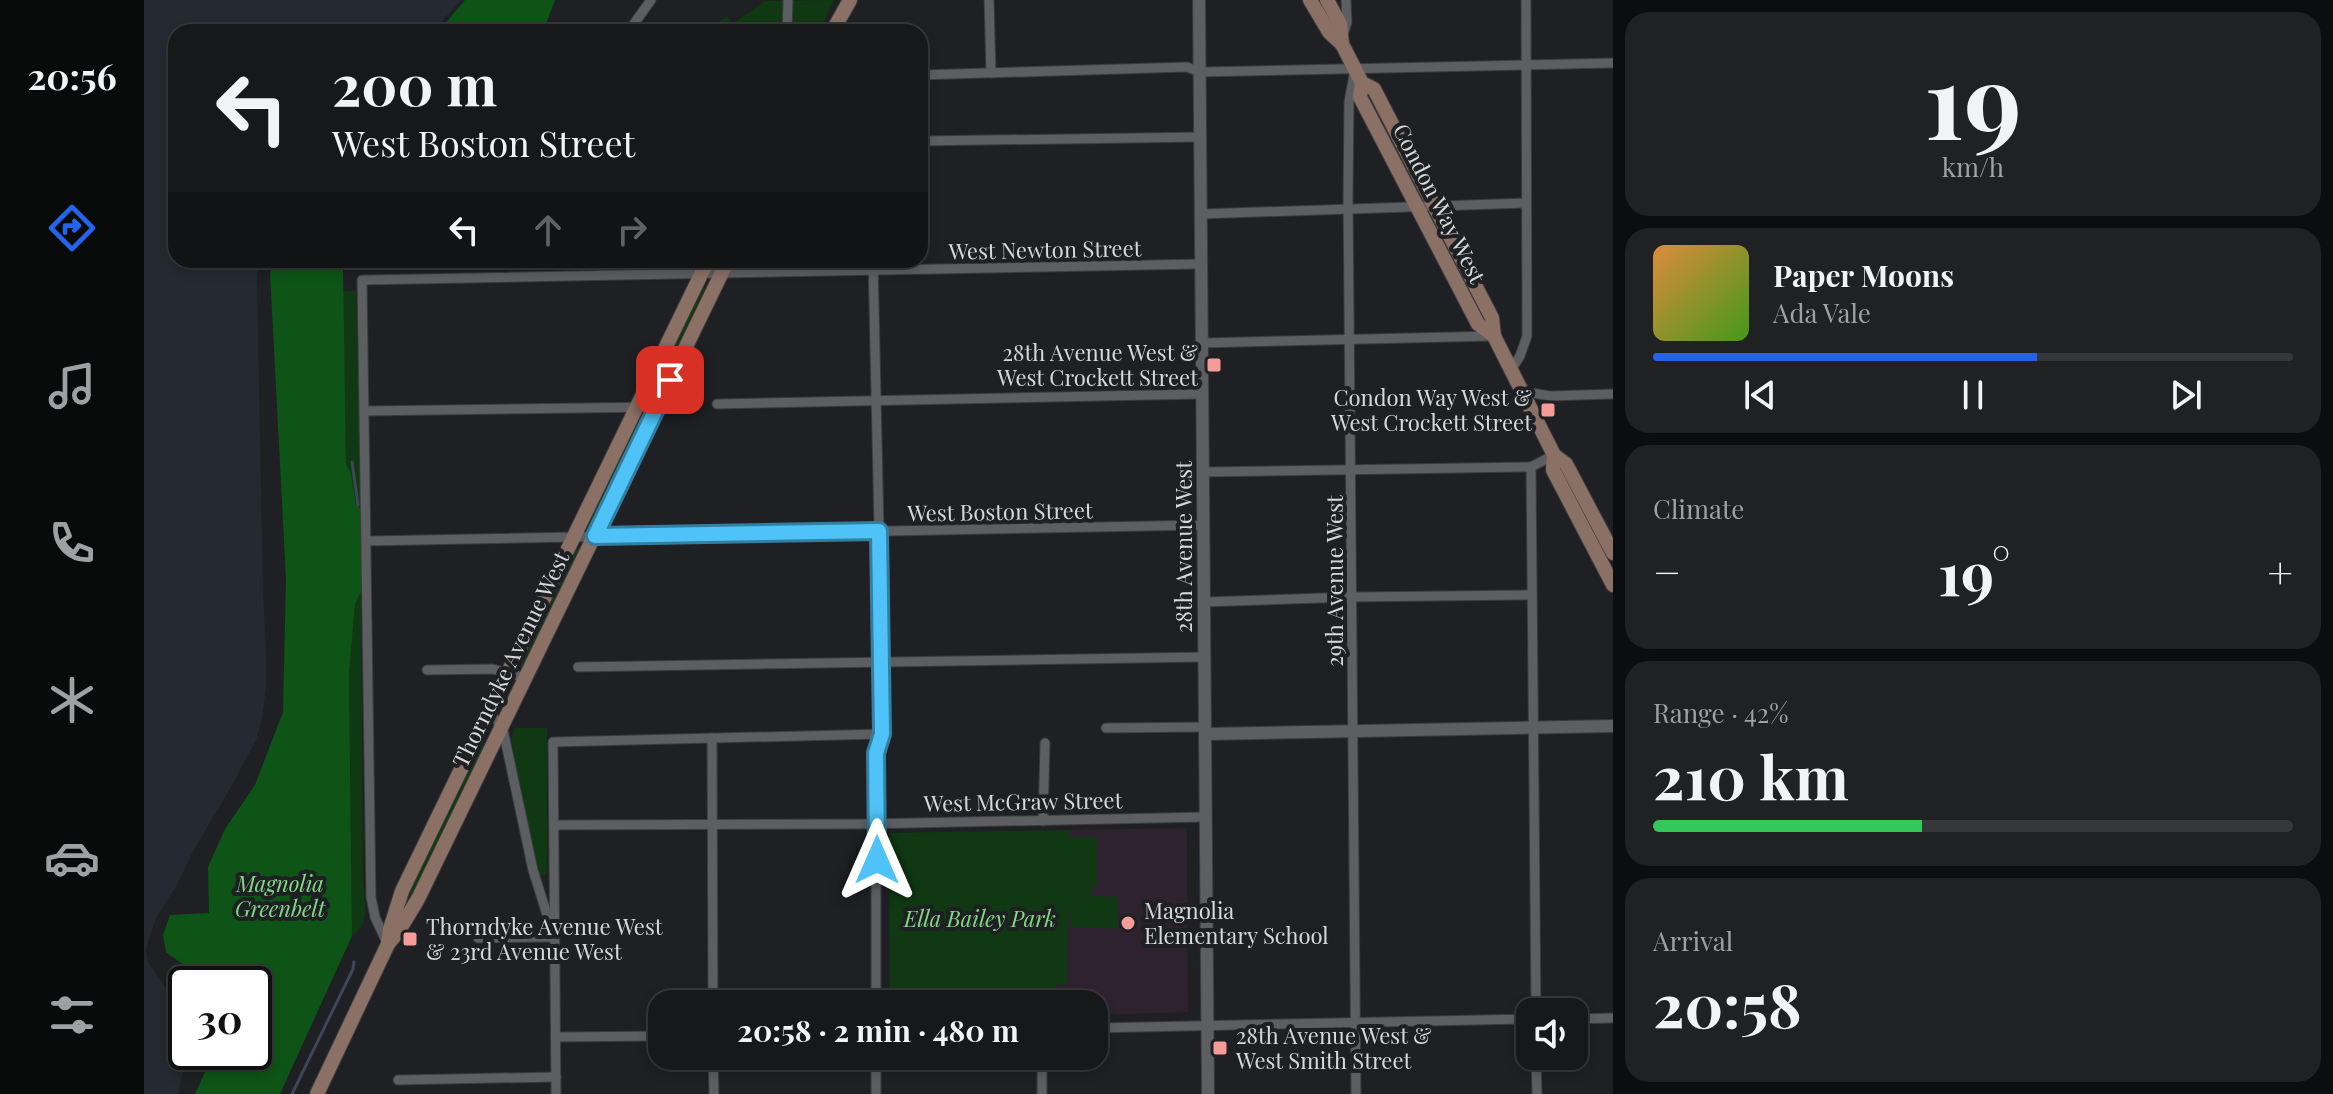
<!DOCTYPE html>
<html lang="en">
<head>
<meta charset="utf-8">
<style>
	body { margin:0; font-family:"Playfair Display",serif; background:#1f2123; color:#f1f3f6; height:100vh; display:flex; flex-direction:column; font-size:30px; white-space:nowrap }
	* { box-sizing:border-box; margin:0 }
	p { font-size:26px; color:#9ea0a2 }
	.icon { flex:none; width:44px; height:44px; fill:none; stroke:currentColor; stroke-width:2; stroke-linecap:round; stroke-linejoin:round }
	.map { position:relative; flex:1; overflow:hidden }
	.side { display:flex; flex-direction:column; gap:12px; padding:12px; background:#0c0d0e; width:720px }
	.side>* { flex:none }
	.guide { position:absolute; left:24px; top:24px; width:760px; height:244px; border-radius:24px; box-shadow:0 4px 12px #0003,0 0 0 2px #353739; background:#16181a; color:#f1f3f6; overflow:hidden }
	.controls { position:absolute; left:1372px; top:998px; display:grid; gap:16px }
	.controls a { display:grid; place-items:center; width:72px; height:72px; border-radius:16px; background:#16181a; box-shadow:0 4px 12px #0003,0 0 0 2px #353739; font-size:40px }
	.speed { position:absolute; left:24px; top:966px; display:flex; gap:16px; font-size:40px; font-weight:700; text-align:center }
	.speed>* { display:grid; place-content:center; width:104px; height:104px; border-radius:50%; background:#16181a; box-shadow:0 4px 12px #0003,0 0 0 2px #353739; line-height:1 }
	.speed .limit { border:4px solid #111; border-radius:12px; background:#fff; color:#111 }
	.pin { position:absolute; display:grid; place-items:center; width:68px; height:68px; color:#fff; margin:-34px; border-radius:16px; box-shadow:0 4px 12px #0006 }
	.me { position:absolute; width:88px; margin:-44px; rotate:0deg; stroke-linejoin:round; filter:drop-shadow(0 0 6px #0008) }
	.turn { display:flex; align-items:center; gap:28px; height:168px; padding:0 32px; font-size:36px }
	.turn .icon { width:104px; height:104px; stroke-width:2.5 }
	.turn b { display:block; font-size:56px; line-height:68px }
	.lanes { display:flex; align-items:center; height:76px; padding:0 32px; background:#0003; justify-content:center; gap:40px; direction:ltr }
	.lanes .off { opacity:.35 }
	.big { font-size:60px; font-weight:700; line-height:1.1 }
	.side .widget { flex:1; display:flex; flex-direction:column; justify-content:center; gap:12px; min-width:0; padding:0 28px; border-radius:24px; background:#1f2123 }
	.side .dial { align-items:center; gap:0 }
	.dial b { font-size:104px; line-height:1 }
	.song { display:flex; align-items:center; gap:24px }
	.cover { width:96px; height:96px; border-radius:12px; background:linear-gradient(135deg,hsl(30 70% 55%),hsl(100 70% 35%)) }
	.played { height:8px; border-radius:4px; background:linear-gradient(90deg,#2563eb 60%,#353739 60%) }
	.keys { display:flex; justify-content:space-around; direction:ltr }
	.heat { display:flex; justify-content:space-between; align-items:center; font-size:44px; direction:ltr }
	.charge { height:12px; border-radius:6px; background:linear-gradient(90deg,#34c759 42%,#353739 0) }
	.trip { position:absolute; left:504px; top:990px; width:460px; height:80px; border-radius:24px; background:#16181a; box-shadow:0 4px 12px #0003,0 0 0 2px #353739; font-weight:700; line-height:80px; text-align:center }
	main { display:flex; flex:1; min-height:0 }
	.tab-bar { display:flex; flex-direction:column; width:144px; justify-content:space-around; align-items:center; background:#090a0a; color:#9ea0a2 }
	.tab-bar .icon { width:56px; height:56px }
	.tab-bar .active { color:#2563eb }
	.tab-bar b { font-size:36px; color:#f1f3f6 }
	.map>svg:first-child { display:block }
	.built { fill:#252931 }
	.education { fill:#2e2230 }
	.green { fill:#103913 }
	.forest { fill:#0e5416 }
	.lines { fill:none; stroke-linecap:round; stroke-linejoin:round }
	.stream { stroke:#404559; stroke-width:3 }
	.minor-casing { stroke:#393b3d; stroke-width:11 }
	.tertiary-casing { stroke:#393b3d; stroke-width:14 }
	.secondary-casing { stroke:#393b3d; stroke-width:16 }
	.minor { stroke:#5c5e62; stroke-width:9 }
	.tertiary { stroke:#5c5e62; stroke-width:12 }
	.secondary { stroke:#8b7065; stroke-width:14 }
	.route-casing { stroke:#337fa1; stroke-width:20 }
	.route { stroke:#4fc3f7; stroke-width:14 }
	.poi-dot { fill:#f59b9a; stroke:#1e2023; stroke-width:3 }
	.labels { text-anchor:middle; dominant-baseline:central; stroke-width:8; stroke-linejoin:round; paint-order:stroke }
	.street-label { font-size:22px; fill:#d6d8d9; stroke:#1e2023 }
	.poi-label { font-size:22px; fill:#d6d8d9; stroke:#1e2023; text-anchor:start }
	.park-label { font-size:22px; font-style:italic; fill:#82d984; stroke:#1e2023 }
</style>
</head>
<body>
<main>
<nav class="tab-bar">
<b>20:56</b>
<svg class="icon active" aria-label="directions" viewBox="0 0 24 24"><path d="M12 3l9 9-9 9-9-9zM9 14v-3h6M13 9l2 2-2 2"/></svg>
<svg class="icon" aria-label="music" viewBox="0 0 24 24"><path d="M9 18V5l10-2v13"/><circle cx="6" cy="18" r="3"/><circle cx="16" cy="16" r="3"/></svg>
<svg class="icon" aria-label="phone" viewBox="0 0 24 24"><path d="M5 4h4l2 5-3 2q2 4 5 5l2-3 5 2v4C11 20 4 13 5 4z"/></svg>
<svg class="icon" aria-label="climate" viewBox="0 0 24 24"><path d="M12 3v18M4 7l16 10M4 17L20 7"/></svg>
<svg class="icon" aria-label="car" viewBox="0 0 24 24"><path d="M5 17H2v-5l4-1 3-4h7l3 4 3 1v5h-3M9 17h6M6 11h13"/><circle cx="7" cy="17" r="2"/><circle cx="17" cy="17" r="2"/></svg>
<svg class="icon" aria-label="filters" viewBox="0 0 24 24"><path d="M4 7h16M4 17h16"/><circle cx="9" cy="7" r="2"/><circle cx="15" cy="17" r="2"/></svg>
</nav>
<div class="map">
<svg width="1469" height="1094" viewBox="0 0 1469 1094">
	<rect width="100%" height="100%" fill="#1e2023"/>
	<path class="built" d="M0 0H317L288 32H32V260H115L113 278 119 593 122 652V687L118 719 112 740 87 787 48 853 33 885 12 918 2 949 4 962 39 1013 42 1025 43 1052 34 1094H0Z"/>
	<path class="education" d="M1043 828 1044 1012 950 1015V1004H911L910 985 923 984 925 830Z"/>
	<g class="green">
		<path d="M690 0 675 32H567L566 28 583 16 588 24 621 1Z"/>
		<path d="M557 286 561 289 507 403 501 404Z"/>
		<path d="M199 291H212L217 509 212 505 207 474 202 465Z"/>
		<path d="M496 415 499 419 449 522 446 525H441Z"/>
		<path d="M431 547 436 548 434 553 378 667 374 668Z"/>
		<path d="M217 592 219 880C220 899 227 924 208 936L205 674 211 603Z"/>
		<path d="M371 728H403V873L401 876 395 874 367 739Z"/>
		<path d="M336 742 341 746 266 897 262 895Z"/>
		<path d="M925 830V837H953V887H948L947 896 974 897V929L927 927 924 905 923 985H910L911 1004H746L745 833Z"/>
	</g>
	<g class="forest">
		<path d="M321 0H411L399 32H294Z"/>
		<path d="M130 260H204L199 266 202 464 207 474 212 505 217 509V592L211 604 205 674 208 936 136 1094H51L70 1052H110V984H66L22 952 19 935 26 915 65 913 64 867 81 829 111 785 139 712 142 579 126 273Z"/>
	</g>
	<g class="lines">
		<g class="stream">
			<path d="M208 462 214 505"/>
			<path d="M148 1094 209 969 210 962"/>
		</g>
		<g class="minor-casing">
			<g id="minor">
				<path d="M845 0 847 73"/>
				<path d="M484 32 507 0"/>
				<path d="M643 32 644 0"/>
				<path d="M1200 32 1203 22 1202 0"/>
				<path d="M1211 69 1205 102 1204 198 1212 1094"/>
				<path d="M776 75 1043 67 1056 72 1469 63"/>
				<path d="M776 141 1056 137"/>
				<path d="M1057 214 1382 203"/>
				<path d="M729 260 738 661V734L732 753V1004"/>
				<path d="M1058 343 1350 336"/>
				<path d="M1367 370 1376 356 1383 336 1382 0"/>
				<path d="M1377 391 1406 396 1469 394"/>
				<path d="M573 404 1058 394"/>
				<path d="M221 411 513 407"/>
				<path d="M1387 467 1392 1011"/>
				<path d="M1059 472 1387 467 1410 455"/>
				<path d="M223 541 1059 525"/>
				<path d="M1060 602 1208 597 1387 595"/>
				<path d="M434 667 1060 657"/>
				<path d="M283 670 349 669 382 678"/>
				<path d="M962 728 1061 727"/>
				<path d="M568 738 569 1004"/>
				<path d="M899 821 901 743"/>
				<path d="M410 825 723 824 1061 817"/>
				<path d="M334 938 410 937 389 870 358 725 344 713"/>
				<path d="M243 943 231 917 227 897 218 280 1057 264"/>
				<path d="M1430 1019 1469 1018"/>
				<path d="M950 1028 1384 1019"/>
				<path d="M412 1037 518 1036"/>
				<path d="M569 1056 570 1094"/>
				<path d="M732 1056V1094"/>
				<path d="M898 1056V1094"/>
				<path d="M1392 1056 1393 1094"/>
				<path d="M254 1080 412 1077"/>
				<path d="M412 1094 409 742 738 734"/>
			</g>
		</g>
		<g class="tertiary-casing">
			<g id="tertiary">
				<path d="M1055 0 1064 1094"/>
				<path d="M1061 734 1469 726"/>
			</g>
		</g>
		<g class="secondary-casing">
			<g id="secondary">
				<path d="M1166 0 1185 32 1198 44 1218 83 1230 89 1348 318 1350 336 1410 455 1422 464 1469 553"/>
				<path d="M1183 0 1196 24 1198 44"/>
				<path d="M688 32 706 0"/>
				<path d="M1218 83 1216 97 1334 324 1350 336"/>
				<path d="M1410 455 1409 470 1469 585"/>
				<path d="M244 944 254 932 274 899 584 260"/>
				<path d="M173 1094 244 944 246 929 258 891 564 260"/>
			</g>
		</g>
		<use href="#minor" class="minor"/>
		<use href="#tertiary" class="tertiary"/>
		<use href="#secondary" class="secondary"/>
	</g>
	<g class="lines">
		<g class="route-casing">
			<path id="route" d="M526 380 451 536 735 531 738 734 732 753 733 860"/>
		</g>
		<use href="#route" class="route"/>
	</g>
	<g class="poi-dot">
		<rect x="1062" y="357" width="16" height="16" rx="4"/>
		<rect x="1396" y="402" width="16" height="16" rx="4"/>
		<circle cx="984" cy="923" r="8"/>
		<rect x="258" y="931" width="16" height="16" rx="4"/>
		<rect x="1068" y="1040" width="16" height="16" rx="4"/>
	</g>
	<g class="labels">
		<g class="street-label">
			<text transform="translate(1296 203) rotate(63)">Condon Way West</text>
			<text transform="translate(901 249) rotate(-1)">West Newton Street</text>
			<text transform="translate(856 511) rotate(-1)">West Boston Street</text>
			<text transform="translate(1039 547) rotate(-90)">28th Avenue West</text>
			<text transform="translate(1190 581) rotate(-90)">29th Avenue West</text>
			<text transform="translate(366 659) rotate(-64)">Thorndyke Avenue West</text>
			<text transform="translate(879 801) rotate(-1)">West McGraw Street</text>
		</g>
		<g class="poi-label">
			<text x="1054" y="352" text-anchor="end">28th Avenue West &amp;<tspan x="1054" dy="25">West Crockett Street</tspan></text>
			<text x="1388" y="397" text-anchor="end">Condon Way West &amp;<tspan x="1388" dy="25">West Crockett Street</tspan></text>
			<text x="1000" y="910">Magnolia<tspan x="1000" dy="25">Elementary School</tspan></text>
			<text x="282" y="926">Thorndyke Avenue West<tspan x="282" dy="25">&amp; 23rd Avenue West</tspan></text>
			<text x="1092" y="1035">28th Avenue West &amp;<tspan x="1092" dy="25">West Smith Street</tspan></text>
		</g>
		<g class="park-label">
			<text x="136" y="883">Magnolia<tspan x="136" dy="25">Greenbelt</tspan></text>
			<text x="836" y="918">Ella Bailey Park</text>
		</g>
	</g>
</svg>
<div class="controls">
<a><svg class="icon" aria-label="sound" viewBox="0 0 24 24"><path d="M4 9h4l5-4v14l-5-4H4zM17 9q2 3 0 6"/></svg></a>
</div>
<div class="speed"><div class="limit">30</div></div>
<div class="pin" style="left:526px;top:380px;background:#d93025"><svg class="icon" aria-label="arrive" viewBox="0 0 24 24"><path d="M6 21V4h12l-3 4 3 4H6"/></svg></div>
<svg class="me" style="left:733px;top:860px" viewBox="-20 -20 40 40"><path d="M0-17L14 15 0 8-14 15z" fill="#4fc3f7" stroke="#fff" stroke-width="4"/></svg>
<div class="trip">20:58 · 2 min · 480 m</div>
<div class="guide">
<div class="turn"><svg class="icon" aria-label="left" viewBox="0 0 24 24"><path d="M17 20v-9H6M10 6l-5 5 5 5"/></svg><div><b>200 m</b>West Boston Street</div></div>
<div class="lanes"><svg class="icon" aria-label="left" viewBox="0 0 24 24"><path d="M17 20v-9H6M10 6l-5 5 5 5"/></svg><svg class="icon off" aria-label="ahead" viewBox="0 0 24 24"><path d="M12 20V5M6 11l6-6 6 6"/></svg><svg class="icon off" aria-label="right" viewBox="0 0 24 24"><path d="M7 20v-9h11M14 6l5 5-5 5"/></svg></div>
</div>
</div>
<section class="side">
<div class="widget dial"><b>19</b><p>km/h</p></div>
<div class="widget">
<div class="song"><i class="cover"></i><div><b>Paper Moons</b><p>Ada Vale</p></div></div>
<div class="played"></div>
<div class="keys"><svg class="icon" aria-label="previous" viewBox="0 0 24 24"><path d="M18 5L8 12l10 7zM5 5v14"/></svg><svg class="icon" aria-label="pause" viewBox="0 0 24 24"><path d="M8 5v14M16 5v14"/></svg><svg class="icon" aria-label="next" viewBox="0 0 24 24"><path d="M6 5l10 7-10 7zM19 5v14"/></svg></div>
</div>
<div class="widget"><p>Climate</p>
<div class="heat"><a>−</a><b class="big">19°</b><a>+</a></div>
</div>
<div class="widget"><p>Range · 42%</p><b class="big">210 km</b><div class="charge"></div></div>
<div class="widget"><p>Arrival</p><b class="big">20:58</b></div>
</section>
</main>
</body>
</html>
